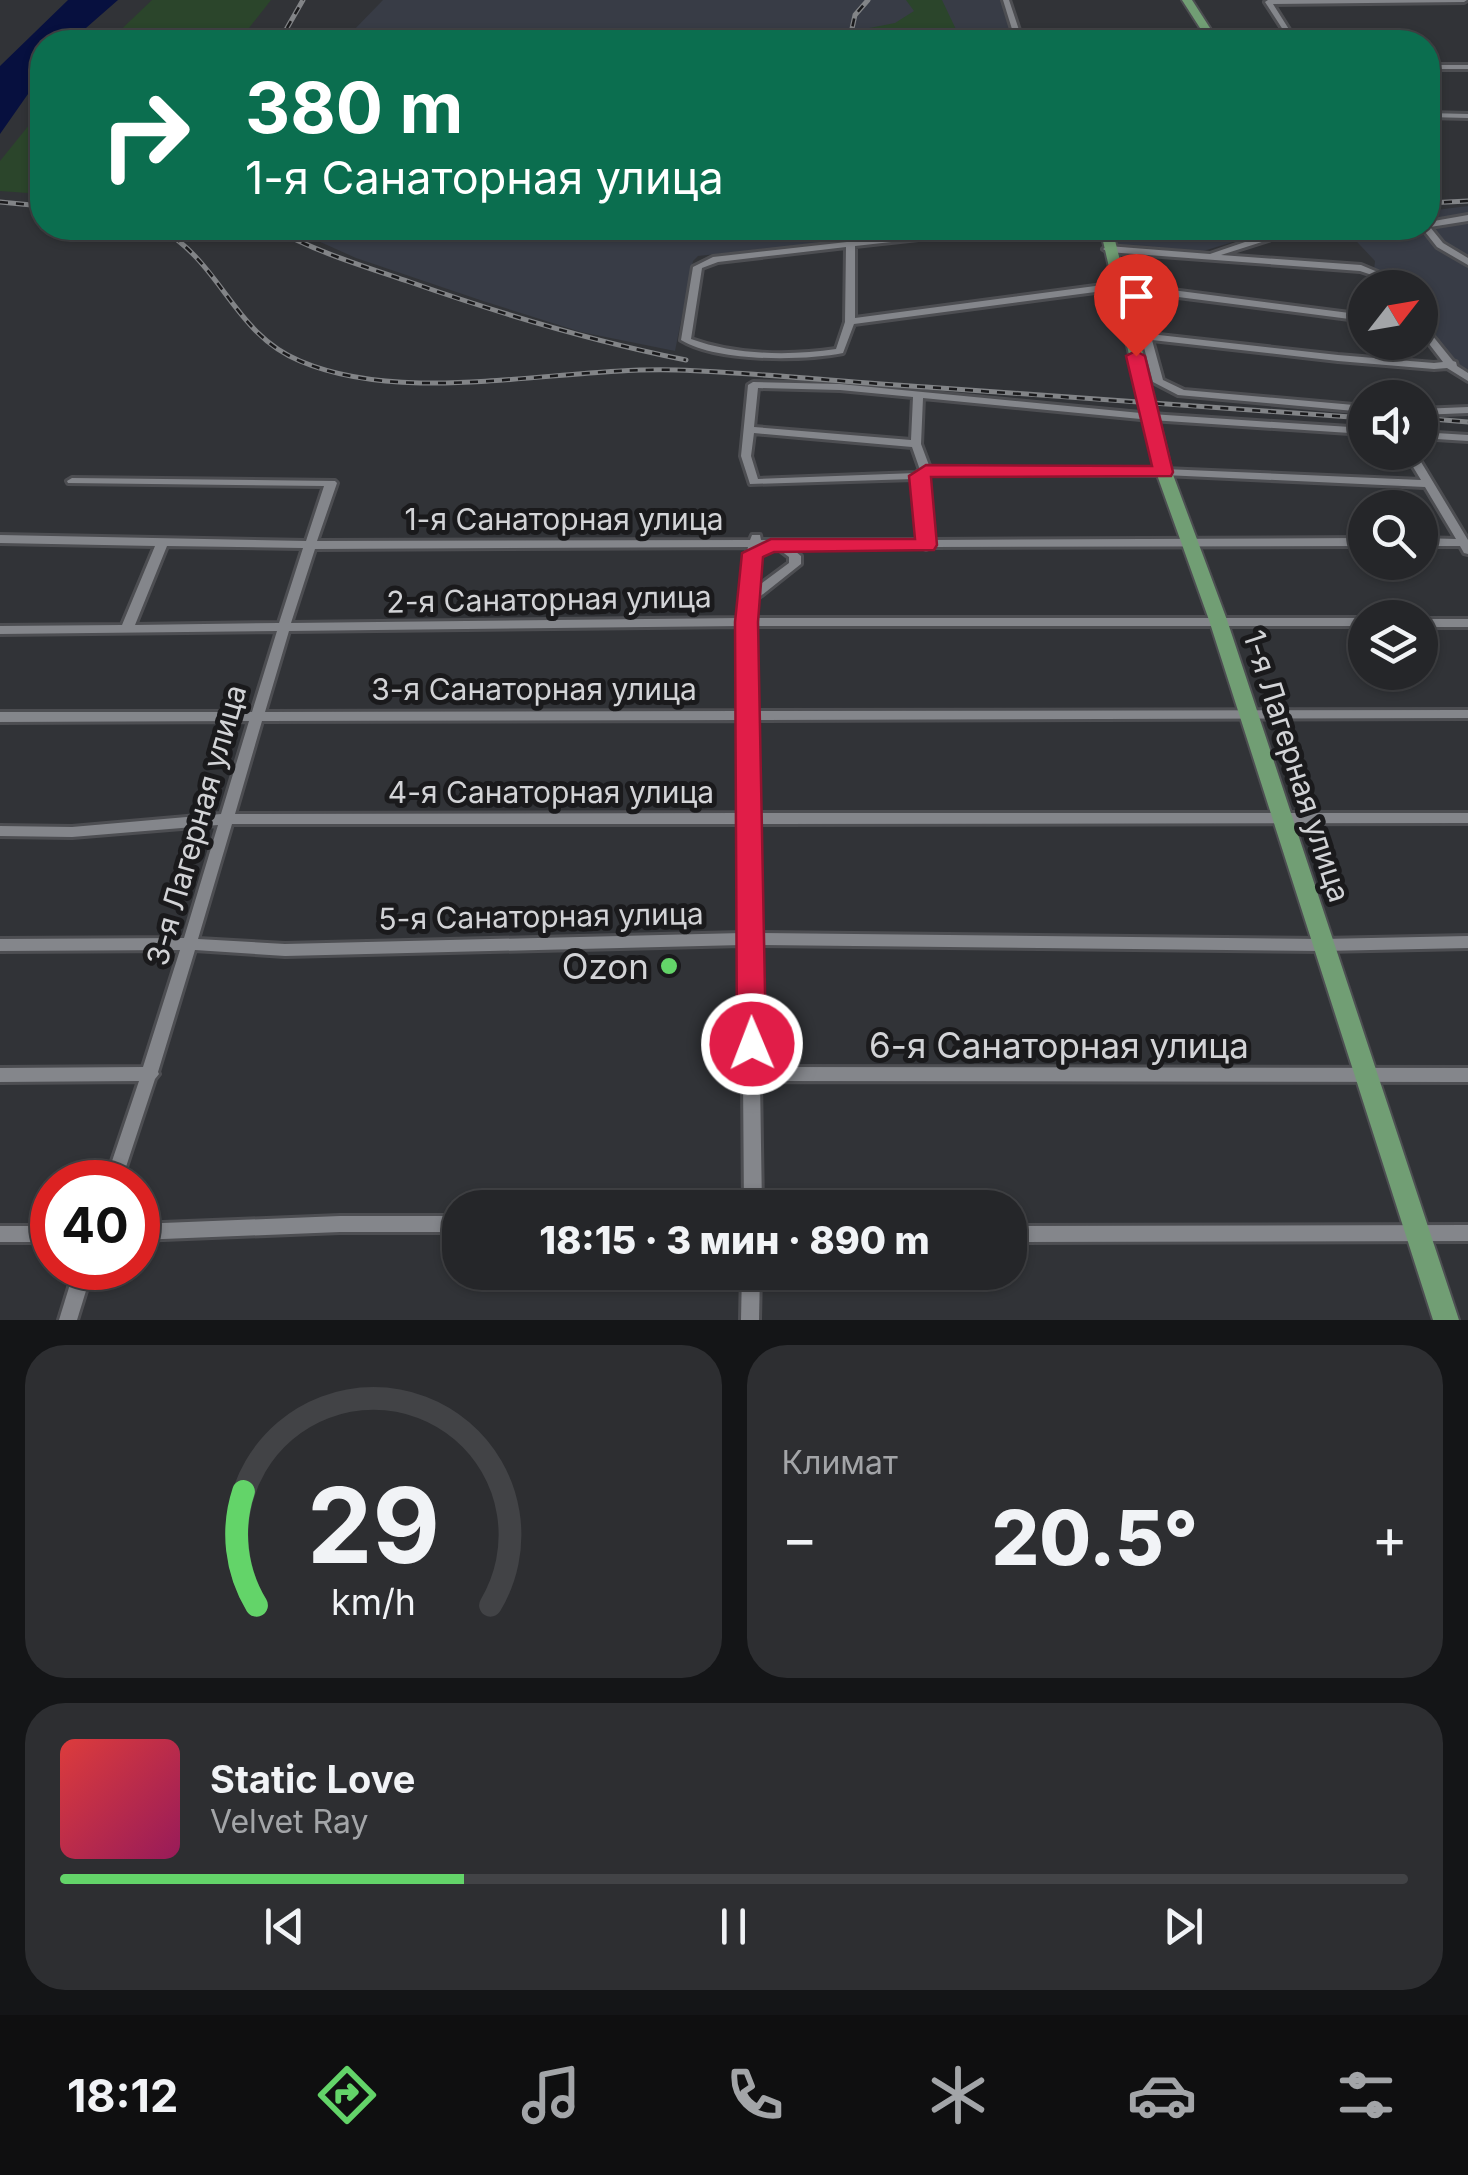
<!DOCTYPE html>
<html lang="ru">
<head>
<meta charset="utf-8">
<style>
	body { margin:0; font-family:Inter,sans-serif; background:#2d2e31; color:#f1f3f6; height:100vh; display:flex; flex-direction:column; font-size:38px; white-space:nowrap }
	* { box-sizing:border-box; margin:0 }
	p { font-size:32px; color:#a3a5a8 }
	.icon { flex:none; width:55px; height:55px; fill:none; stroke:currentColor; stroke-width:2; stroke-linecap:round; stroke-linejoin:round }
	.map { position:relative; height:1320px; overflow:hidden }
	.details { display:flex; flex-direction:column; gap:25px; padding:25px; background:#141517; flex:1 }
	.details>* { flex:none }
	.top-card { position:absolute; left:30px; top:30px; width:1410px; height:210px; border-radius:40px; box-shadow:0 2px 8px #0004,0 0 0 2px #424346; background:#0b6e4f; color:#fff; overflow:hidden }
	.needle { width:65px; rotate:59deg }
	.fabs { position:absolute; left:1348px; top:270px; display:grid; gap:20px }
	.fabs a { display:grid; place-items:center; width:90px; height:90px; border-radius:50%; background:#252629; box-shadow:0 2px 8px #0004,0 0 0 2px #424346; font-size:50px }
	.speed { position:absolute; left:30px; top:1160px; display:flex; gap:20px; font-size:50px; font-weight:700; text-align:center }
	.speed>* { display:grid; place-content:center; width:130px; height:130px; border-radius:50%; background:#252629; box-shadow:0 2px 8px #0004,0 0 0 2px #424346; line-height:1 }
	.speed .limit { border:15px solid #d22; background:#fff; color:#111 }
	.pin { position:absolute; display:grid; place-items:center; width:85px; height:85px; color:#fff; margin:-102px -42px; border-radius:50% 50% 50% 0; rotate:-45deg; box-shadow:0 0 10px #0007 }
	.pin .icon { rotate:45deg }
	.me { position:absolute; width:110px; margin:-55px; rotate:359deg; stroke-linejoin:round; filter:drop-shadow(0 0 8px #0008) }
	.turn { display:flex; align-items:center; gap:35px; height:210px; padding:0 50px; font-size:45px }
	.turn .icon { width:130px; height:130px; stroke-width:2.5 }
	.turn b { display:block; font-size:70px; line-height:85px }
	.big { font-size:75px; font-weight:800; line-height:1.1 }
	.details .card { flex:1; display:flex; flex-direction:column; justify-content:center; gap:15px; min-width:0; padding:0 35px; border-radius:40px; background:#2d2e31 }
	.details .dial { align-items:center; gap:0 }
	.dial svg { height:260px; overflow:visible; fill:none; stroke:#424346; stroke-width:7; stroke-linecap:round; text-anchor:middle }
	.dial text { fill:#f1f3f6; stroke:none }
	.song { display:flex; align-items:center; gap:30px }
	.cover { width:120px; height:120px; border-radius:15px; background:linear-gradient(135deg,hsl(0 70% 55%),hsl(330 70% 35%)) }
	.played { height:10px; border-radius:5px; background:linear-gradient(90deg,#63d469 30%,#424346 30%) }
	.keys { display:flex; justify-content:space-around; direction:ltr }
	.heat { display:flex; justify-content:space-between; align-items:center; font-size:55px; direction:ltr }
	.details .tiles { flex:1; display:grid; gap:25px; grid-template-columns:1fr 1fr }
	.card:last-child { grid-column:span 2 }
	.trip { position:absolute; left:442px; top:1190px; width:585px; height:100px; border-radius:40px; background:#252629; box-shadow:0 2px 8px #0004,0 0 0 2px #424346; font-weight:800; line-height:100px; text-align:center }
	.menu { display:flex; height:160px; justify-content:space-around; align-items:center; background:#0f0f10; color:#a3a5a8 }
	.menu .icon { width:70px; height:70px }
	.menu .active { color:#63d469 }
	.menu b { font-size:45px; color:#f1f3f6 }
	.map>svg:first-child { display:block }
	.built { fill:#383c46 }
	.green { fill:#2b452b }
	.water { fill:#07103f }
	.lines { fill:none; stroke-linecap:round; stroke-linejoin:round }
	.minor-casing { stroke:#4d4e52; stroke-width:6 }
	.major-casing { stroke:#4d4e52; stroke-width:4 }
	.minor { fill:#84868b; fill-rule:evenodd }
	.major { fill:#719e74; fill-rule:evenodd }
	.rail-casing { stroke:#828487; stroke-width:5 }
	.rail { stroke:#1a1a1c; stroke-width:2.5; stroke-dasharray:8; stroke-linecap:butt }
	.route { fill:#e11d48; stroke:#92132f; stroke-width:2.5 }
	.poi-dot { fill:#63d469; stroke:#1a1a1c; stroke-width:4 }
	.labels { text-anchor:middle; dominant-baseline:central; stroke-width:10; stroke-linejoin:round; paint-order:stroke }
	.street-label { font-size:30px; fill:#d2d3d6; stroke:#1a1a1c }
	.near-poi-label { font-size:35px; fill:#d2d3d6; stroke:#1a1a1c; text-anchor:end }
	.near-street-label { font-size:35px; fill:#d2d3d6; stroke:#1a1a1c }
</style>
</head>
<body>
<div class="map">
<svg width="1468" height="1320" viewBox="0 0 1468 1320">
	<rect width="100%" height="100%" fill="#313337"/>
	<g class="built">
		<path d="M383 0H1004L1017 42H393L350 34Z"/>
		<path d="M1468 206V372L1454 365 1420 322V288L1391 287 1374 270 1375 261 1344 228H1428V211Z"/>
		<path d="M289 228H963L698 256 693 261 675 351 581 332 483 301 356 258Z"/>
		<path d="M1109 228H1257L1259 234 1197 253 1113 249Z"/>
	</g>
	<g class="green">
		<path d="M152 0H271L238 42H108Z"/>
		<path d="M906 0H942L962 42H888L849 32 895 23 914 11Z"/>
		<path d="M42 109V194L0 191V161Z"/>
	</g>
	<path class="water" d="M68 0H118L70 42H42V74L0 134V66Z"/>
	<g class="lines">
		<g class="minor-casing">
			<g id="minor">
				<path d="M1003 0H1009L1023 42H1016Z"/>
				<path d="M1467 0 1464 2 1273 4 1297 42H1291L1265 2 1268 0Z"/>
				<rect x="1428" y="65" width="40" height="4"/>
				<path d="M1428 113 1468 114V118L1428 117Z"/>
				<path d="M1468 215V221L1430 227 1443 243 1468 258V265L1437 247 1422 228H1428V222Z"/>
				<path d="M972 228H995L991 231 855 246V318L1118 283 1365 315V321L1139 292 1150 334 1338 355 1434 363 1443 362 1420 332V323L1423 324 1453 361 1456 362 1457 366 1468 373V381L1447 368 1434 369 1338 361 1152 340 1163 380 1184 390 1365 406V412L1178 395 1153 382 1129 290 1118 289 854 324 843 353C802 361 717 362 681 340L693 267 713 257ZM846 247 845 322 836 349C790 356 735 355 691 339L702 268 718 262Z"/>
				<path d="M1298 228H1320L1316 231 1284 235 1221 255 1361 265 1380 273 1375 276 1360 271 1108 252 1103 249 1108 246 1210 254 1280 230Z"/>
				<path d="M753 382 840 384 1151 414 1365 428V434L1151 420 923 398 921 444 930 468 1164 469 1421 480 1404 452H1415L1468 540V554L1464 553 1460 546H1420V538L1456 539 1425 487 1164 475 929 474 925 477 931 540 1365 538V546L931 547 926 549 921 547H790L801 556V564L753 602 752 618H1365V626H752L754 711 1468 710V718L754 720 755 813H1468V823L755 824 757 933 1323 939 1468 936V948L1323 951 757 945 759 1067 1468 1068V1082L760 1081 762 1208H744L742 945 285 956 195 950 158 1072 159 1074 155 1079 121 1182H105L139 1081 0 1082V1068L143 1067 180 950 0 951V939L184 938 218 825 72 837 0 836V826L72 827 221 814 249 721 0 722V712H252L277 631 0 634V626L122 625 155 546 0 543V535L306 541 324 486 68 483 67 481 72 478 335 481 337 483 317 541 750 540 752 535H760L761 540H920L914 479 750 484 741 456 748 385ZM758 388 840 390 913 397 911 440 754 427ZM754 433 912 447 920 470 916 473 758 479 751 456ZM167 546 303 548 279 623 135 625ZM748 547 743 570 740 618 291 623 315 549ZM760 547H776L789 557V563L754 589 755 570ZM740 626 741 711 265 712 289 631ZM741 720V813L235 814 262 721ZM232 824H741L742 933 285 944 198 939Z"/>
				<path d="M1468 407V413L1420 415V409Z"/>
				<path d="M1420 432 1468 435V441L1420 438Z"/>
				<rect x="1420" y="619" width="48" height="8"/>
				<path d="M340 1216H460V1232H340L138 1240V1224Z"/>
				<path d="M1468 1225V1241L1010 1242V1226Z"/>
				<rect x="0" y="1226" width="52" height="16"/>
				<path d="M75 1268H93L77 1320H59Z"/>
				<path d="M742 1272H760L759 1320H741Z"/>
			</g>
		</g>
		<g class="major-casing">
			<g id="major">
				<path d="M1182 0H1192L1219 42H1209Z"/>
				<path d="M1100 228H1112L1172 472 1227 620 1459 1320H1433L1209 620 1156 472Z"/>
			</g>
		</g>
		<use href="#minor" class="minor"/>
		<use href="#major" class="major"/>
		<g class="rail-casing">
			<g id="rail">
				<path d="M279 42 303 0"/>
				<path d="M849 42 855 15 868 0"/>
				<path d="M0 202 42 206"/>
				<path d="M1428 203 1468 201"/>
				<path d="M160 228C223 265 233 333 300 361 408 407 562 366 677 370 760 373 843 382 926 387 1073 398 1219 408 1365 418"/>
				<path d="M273 228C316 252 363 266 410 282 501 314 592 341 686 360"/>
				<path d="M1420 418 1468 422"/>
			</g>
		</g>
		<use href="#rail" class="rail"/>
	</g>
	<path class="route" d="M1136 351 1145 356 1173 472 1171 476 931 477 937 545 934 550 774 552 763 557 758 622 766 1044 762 1053 752 1056 742 1053 737 1044 735 622 742 553 771 539H915L909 476 926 465 1152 466 1126 356Z"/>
	<circle class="poi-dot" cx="669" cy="966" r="10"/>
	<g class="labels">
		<g class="street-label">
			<text x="564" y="519">1-я Санаторная улица</text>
			<text transform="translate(549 599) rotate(-1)">2-я Санаторная улица</text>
			<text x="534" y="689">3-я Санаторная улица</text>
			<text transform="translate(1297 766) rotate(72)">1-я Лагерная улица</text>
			<text x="551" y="792">4-я Санаторная улица</text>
			<text transform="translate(196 825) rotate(-74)">3-я Лагерная улица</text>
			<text transform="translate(541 916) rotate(-1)">5-я Санаторная улица</text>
		</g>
		<g class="near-poi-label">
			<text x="649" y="966">Ozon</text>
		</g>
		<g class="near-street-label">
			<text x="1059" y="1045">6-я Санаторная улица</text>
		</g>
	</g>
</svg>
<div class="fabs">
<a><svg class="needle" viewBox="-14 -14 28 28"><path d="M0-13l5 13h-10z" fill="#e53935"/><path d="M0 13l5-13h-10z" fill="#a3a5a8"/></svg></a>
<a><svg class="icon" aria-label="sound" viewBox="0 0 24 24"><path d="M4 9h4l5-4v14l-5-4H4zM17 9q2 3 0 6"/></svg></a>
<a><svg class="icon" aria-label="search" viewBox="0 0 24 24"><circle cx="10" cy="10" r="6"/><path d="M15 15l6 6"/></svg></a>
<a><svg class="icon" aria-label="layers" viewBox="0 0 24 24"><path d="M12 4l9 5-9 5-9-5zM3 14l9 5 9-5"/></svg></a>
</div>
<div class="speed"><div class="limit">40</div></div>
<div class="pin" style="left:1136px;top:356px;background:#d93025"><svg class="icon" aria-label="arrive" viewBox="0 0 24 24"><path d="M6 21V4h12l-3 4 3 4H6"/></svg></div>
<svg class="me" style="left:752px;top:1044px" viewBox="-20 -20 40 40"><circle r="17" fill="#e11d48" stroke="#fff" stroke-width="3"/><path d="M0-11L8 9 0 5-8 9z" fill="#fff"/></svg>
<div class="trip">18:15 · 3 мин · 890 m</div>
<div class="top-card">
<div class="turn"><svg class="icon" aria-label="right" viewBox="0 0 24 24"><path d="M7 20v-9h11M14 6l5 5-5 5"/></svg><div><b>380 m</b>1-я Санаторная улица</div></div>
</div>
</div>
<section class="details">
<div class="tiles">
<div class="card dial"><svg viewBox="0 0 100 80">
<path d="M14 69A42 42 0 1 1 86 69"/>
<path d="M14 69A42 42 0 0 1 10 34" stroke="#63d469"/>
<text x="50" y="56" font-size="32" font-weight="700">29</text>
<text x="50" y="72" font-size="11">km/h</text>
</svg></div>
<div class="card"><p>Климат</p>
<div class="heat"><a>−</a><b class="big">20.5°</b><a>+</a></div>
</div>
<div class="card">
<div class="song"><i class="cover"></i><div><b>Static Love</b><p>Velvet Ray</p></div></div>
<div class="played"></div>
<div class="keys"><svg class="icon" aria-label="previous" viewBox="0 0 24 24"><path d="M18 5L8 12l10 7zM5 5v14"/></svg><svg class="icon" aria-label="pause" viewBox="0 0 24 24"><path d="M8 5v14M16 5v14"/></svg><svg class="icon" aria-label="next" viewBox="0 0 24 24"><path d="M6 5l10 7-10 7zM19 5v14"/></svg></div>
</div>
</div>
</section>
<nav class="menu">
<b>18:12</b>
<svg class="icon active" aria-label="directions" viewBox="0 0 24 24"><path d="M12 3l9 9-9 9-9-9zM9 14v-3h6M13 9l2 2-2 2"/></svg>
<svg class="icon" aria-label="music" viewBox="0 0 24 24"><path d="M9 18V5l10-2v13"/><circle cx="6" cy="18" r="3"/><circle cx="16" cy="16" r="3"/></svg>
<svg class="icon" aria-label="phone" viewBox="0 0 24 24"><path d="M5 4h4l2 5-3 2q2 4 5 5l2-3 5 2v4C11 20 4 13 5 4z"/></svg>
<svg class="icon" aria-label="climate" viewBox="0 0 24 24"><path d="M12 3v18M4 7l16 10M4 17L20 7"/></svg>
<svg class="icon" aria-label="car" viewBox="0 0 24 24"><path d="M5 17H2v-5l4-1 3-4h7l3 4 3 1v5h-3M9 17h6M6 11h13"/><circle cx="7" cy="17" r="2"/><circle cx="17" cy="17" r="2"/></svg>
<svg class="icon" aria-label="filters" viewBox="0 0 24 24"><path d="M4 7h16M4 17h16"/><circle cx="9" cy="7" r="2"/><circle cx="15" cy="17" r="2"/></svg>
</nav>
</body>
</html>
